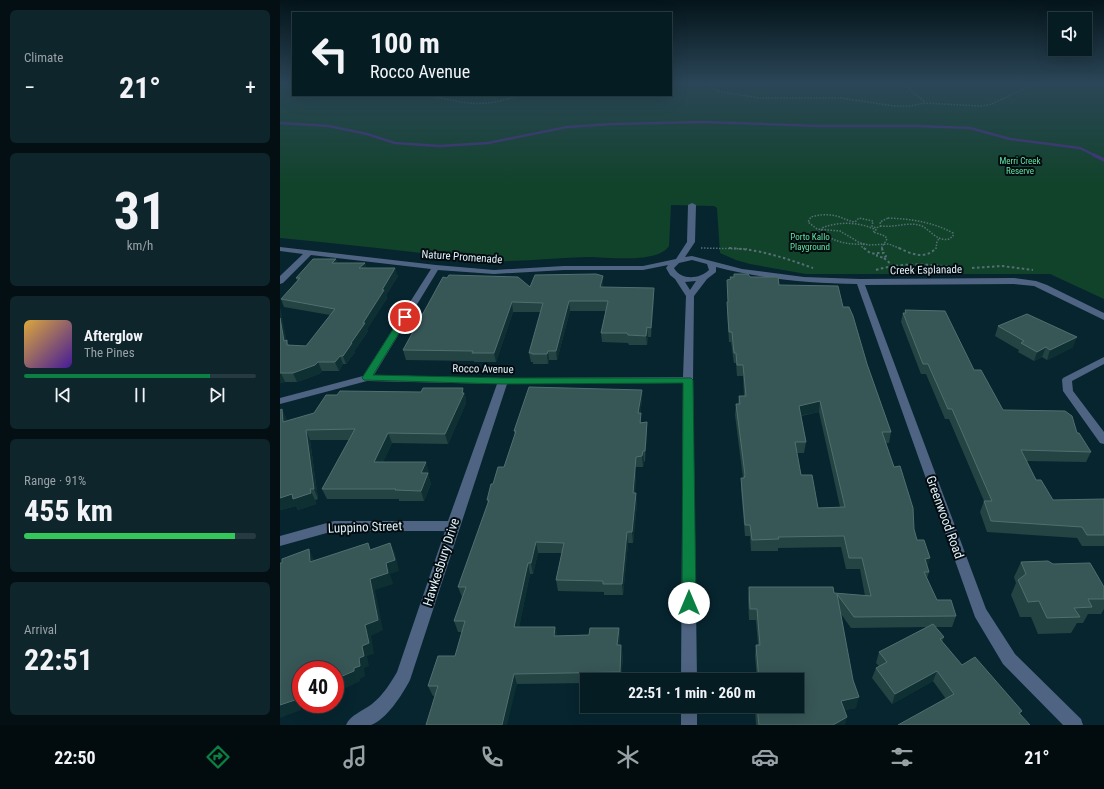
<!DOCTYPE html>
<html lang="en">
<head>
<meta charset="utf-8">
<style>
	body { margin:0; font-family:"Roboto Condensed",sans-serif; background:#0e252b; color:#f1f3f6; height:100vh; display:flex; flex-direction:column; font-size:15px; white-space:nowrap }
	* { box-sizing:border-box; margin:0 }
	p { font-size:13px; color:#97a1a6 }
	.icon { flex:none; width:22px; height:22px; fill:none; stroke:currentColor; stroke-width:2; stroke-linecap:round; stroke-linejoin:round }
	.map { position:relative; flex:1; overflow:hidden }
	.side { display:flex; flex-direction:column; gap:10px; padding:10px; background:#030f13; width:280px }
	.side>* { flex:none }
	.banner { position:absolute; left:12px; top:12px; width:380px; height:84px; border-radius:0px; box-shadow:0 4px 16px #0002,0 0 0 1px #263a41; background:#051c23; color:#f1f3f6; overflow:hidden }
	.buttons { position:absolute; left:768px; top:12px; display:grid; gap:8px }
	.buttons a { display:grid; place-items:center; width:44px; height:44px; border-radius:0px; background:#051c23; box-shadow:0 4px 16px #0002,0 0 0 1px #263a41; font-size:20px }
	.speed { position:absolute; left:12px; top:661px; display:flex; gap:8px; font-size:20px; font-weight:700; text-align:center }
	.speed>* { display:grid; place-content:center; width:52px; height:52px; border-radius:50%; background:#051c23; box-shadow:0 4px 16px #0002,0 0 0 1px #263a41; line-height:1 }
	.speed .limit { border:6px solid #d22; background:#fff; color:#111 }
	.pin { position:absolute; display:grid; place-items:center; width:34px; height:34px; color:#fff; margin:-17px; border:2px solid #fff; border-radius:50%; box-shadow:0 1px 4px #0007 }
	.me { position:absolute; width:44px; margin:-22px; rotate:0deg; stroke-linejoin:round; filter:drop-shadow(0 0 3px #0008) }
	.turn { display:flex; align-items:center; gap:14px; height:84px; padding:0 12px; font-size:18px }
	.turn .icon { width:52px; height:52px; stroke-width:2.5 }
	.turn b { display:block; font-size:28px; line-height:34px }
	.big { font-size:30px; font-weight:700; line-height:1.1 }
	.side .card { flex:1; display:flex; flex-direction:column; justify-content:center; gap:6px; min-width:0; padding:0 14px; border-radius:6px; background:#0e252b }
	.side .dial { align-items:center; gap:0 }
	.dial b { font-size:52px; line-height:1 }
	.song { display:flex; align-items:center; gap:12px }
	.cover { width:48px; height:48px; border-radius:6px; background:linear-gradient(135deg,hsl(40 70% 55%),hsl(260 70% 35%)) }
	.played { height:4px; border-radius:2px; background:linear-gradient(90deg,#0b8043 80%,#263a41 80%) }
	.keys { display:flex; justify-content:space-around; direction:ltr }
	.heat { display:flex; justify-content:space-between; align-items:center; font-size:22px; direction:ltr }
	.charge { height:6px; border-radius:3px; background:linear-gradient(90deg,#34c759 91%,#263a41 0) }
	.trip { position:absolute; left:300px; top:673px; width:224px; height:40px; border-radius:0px; background:#051c23; box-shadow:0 4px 16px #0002,0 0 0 1px #263a41; font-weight:700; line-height:40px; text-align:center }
	.tabs { display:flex; height:64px; justify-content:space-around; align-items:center; background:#020b0e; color:#97a1a6 }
	.tabs .icon { width:28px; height:28px }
	.tabs .selected { color:#0b8043 }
	.tabs b { font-size:18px; color:#f1f3f6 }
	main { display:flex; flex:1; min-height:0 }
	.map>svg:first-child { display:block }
	.green { fill:#11432a }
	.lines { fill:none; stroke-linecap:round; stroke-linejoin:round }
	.stream-far1 { stroke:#44337e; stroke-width:2.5 }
	.stream { stroke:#44337e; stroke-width:3.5 }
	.path-far1 { stroke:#566f77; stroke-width:1.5; stroke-dasharray:1.5 1.5; stroke-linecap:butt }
	.path { stroke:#566f77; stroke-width:2; stroke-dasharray:2.5 2.5; stroke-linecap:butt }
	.minor { fill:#4f6482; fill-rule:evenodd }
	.wall { fill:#234443; fill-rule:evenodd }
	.shaded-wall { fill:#0f3033 }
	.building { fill:#375656; stroke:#526e6f; fill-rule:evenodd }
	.route { fill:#0b8043; stroke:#07532c }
	.labels { text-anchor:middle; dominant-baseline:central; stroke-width:4; stroke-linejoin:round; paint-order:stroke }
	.far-park-label { font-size:9px; fill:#63e49f; stroke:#030c11 }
	.street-label { font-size:11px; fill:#dfeff6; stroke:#030c11 }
	.near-street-label { font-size:13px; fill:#dfeff6; stroke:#030c11 }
</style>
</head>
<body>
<main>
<section class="side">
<div class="card"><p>Climate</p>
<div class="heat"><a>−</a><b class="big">21°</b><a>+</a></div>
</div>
<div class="card dial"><b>31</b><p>km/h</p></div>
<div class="card">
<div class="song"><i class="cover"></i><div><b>Afterglow</b><p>The Pines</p></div></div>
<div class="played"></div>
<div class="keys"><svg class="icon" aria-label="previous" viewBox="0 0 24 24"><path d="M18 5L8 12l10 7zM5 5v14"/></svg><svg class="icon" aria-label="pause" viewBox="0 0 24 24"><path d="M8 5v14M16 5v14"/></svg><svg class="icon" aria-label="next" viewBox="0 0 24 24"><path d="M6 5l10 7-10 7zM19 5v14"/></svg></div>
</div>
<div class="card"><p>Range · 91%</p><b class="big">455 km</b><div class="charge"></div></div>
<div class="card"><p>Arrival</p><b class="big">22:51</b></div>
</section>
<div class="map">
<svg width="824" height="725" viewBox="0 0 824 725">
	<rect width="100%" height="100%" fill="#07252f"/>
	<path class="green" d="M0 83H13V95H391V83H824V299L770 274H526L470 264 456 260 440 253 437 208 434 206 391 205 389 246C377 264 329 257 308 257 274 258 240 262 205 261 181 261 157 255 133 252 89 247 44 242 0 238Z"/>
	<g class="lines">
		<path class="stream-far1" d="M0 123 49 126 87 134 115 143 160 146 208 143 287 127 332 124 423 122 539 126H636L690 128 730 139 800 148 816 156"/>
		<path class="stream" d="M814 155 824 160"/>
		<g class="path-far1">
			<path d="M431 83 432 88 437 91 479 98H561L614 106H631L644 103 701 106 712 104 747 87 793 83"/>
			<path d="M622 83 645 102"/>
			<path d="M146 95C186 103 200 109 240 95"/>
			<path d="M608 218C631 219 653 222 673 233V236L669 239C658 242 651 231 642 226 629 221 615 228 601 226L600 222Z"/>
			<path d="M601 226 596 228 592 226 593 221 579 218 575 222C569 221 565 219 560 217 551 214 540 214 531 217L528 222 537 229 560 231 580 243 589 245 609 244 621 249"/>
			<path d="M421 248 467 249"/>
			<path d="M585 249 582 247 584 244C569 245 552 242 541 231L542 228C558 221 581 222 596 230L593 232 605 236 607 239 602 247V249"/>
			<path d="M656 249 657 241 659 239"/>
		</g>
		<g class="path">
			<path d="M449 248C479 249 505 258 533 268"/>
			<path d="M584 248 590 253 596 254"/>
			<path d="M602 248 603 253"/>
			<path d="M619 248C631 254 646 260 656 248"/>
			<path d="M597 253H604L606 256 604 258 597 256Z"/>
			<path d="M604 258 612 265"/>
			<path d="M692 268 722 266 753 270"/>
			<path d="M596 270C626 261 653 265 683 268"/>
		</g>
		<g class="minor">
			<path d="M412 203 416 205 415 242 405 257 412 256 462 269 524 277 580 279 734 278 756 281 767 285 824 313V320L754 286 734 284 585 285 706 609 735 654 801 719 803 725H783L723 664 695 617 577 284C529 283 483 279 436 267V272L427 279 414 296 413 380 417 680H401L403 383 227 384 130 680C122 695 107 719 91 725 84 725 73 725 66 725 70 715 83 711 92 704 103 695 110 684 117 672L165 531H54L0 546V536L54 521H168L217 384 87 381 0 404V398L83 376 151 269 31 255 3 283 0 284V276L23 254 0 251V247L156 265 214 270 284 266H363L396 259 407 242 408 205ZM412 260 427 264 429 270C420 279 401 281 394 268L399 263ZM388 265 386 268 390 275 395 279 406 296 403 377 223 378 94 375 158 270 214 274 284 270H363ZM416 281 410 290 405 282Z"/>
			<path d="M824 357V364L792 381 793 391 824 432V444L820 443 783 391 782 380 783 378Z"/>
			<rect x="401" y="706" width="16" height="19"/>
		</g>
	</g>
	<g class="wall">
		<path d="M56 259 57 263H85L86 268 118 276 106 295 107 298 87 329 88 331 75 350V352L66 364H63L59 371H42L39 374 17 382H5L0 383V309L6 340 9 345 26 346 50 315 4 307 1 299 17 281 16 278Z"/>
		<path d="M454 274 470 277 499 285 563 307 587 364 611 432 609 443H606L637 540 647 567 649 572 647 578 657 600 676 616 672 627H655L664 637 662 642 682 665 742 711 740 714 666 699 653 681 612 704 592 678 596 668 599 666 596 663 599 652 647 627 571 628 561 614 576 708 564 710 565 725H476L475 710V706H517V680H477L475 656 476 645H478L476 620H469L468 598 469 587 585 596 580 569H566L561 547 498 548V551H471L470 536H465L461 489V478H463L455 415 456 404H458L459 396H464L463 376H457L456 363H454L451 342H449L447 312V302H448L447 280 450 279V277H454ZM539 412 560 507 538 508 521 475 517 453H524L526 442 521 416Z"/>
		<path d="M323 285V288H374V297L371 337H368L367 345H349L348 343 322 342 321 333 326 311H290L277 360H269L268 364H253V362H251L249 353 261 312H233L216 362H194V361L126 360 123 350 250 287Z"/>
		<path d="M625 310 694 370 723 410 797 433 811 452 806 462 747 461 756 480 773 500 824 499V546H802L797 538 707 532 700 512 704 501 669 419H665L646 374H641L621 322 623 313H625Z"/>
		<path d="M718 326 793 347 767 360 762 357 754 361 738 352 739 350 715 336Z"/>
		<path d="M362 390V400L360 413 361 422H367V433L365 461 364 462 363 467H356L355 493 357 503 353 543H348L343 595H324V592L278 591 276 580 282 553H258L253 574H250L239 627H275L277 636 309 635 339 628 340 638 339 645 343 656 341 680H307V683L237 684 153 696 148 686 175 656 182 632H178L174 621 182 597 178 587 208 504 207 500 213 484 224 467 235 436 234 431Z"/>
		<path d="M186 398 185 400 186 403 168 444 112 443 103 462 149 472 148 475 151 484 144 501H119V499H47L42 489 69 440H30L38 499 35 500 36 504 18 510 16 506 0 510V410L2 409 7 421Z"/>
		<path d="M741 562 773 564 824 587V609L821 614H808L803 623H797L791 633 758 634 751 617H740L731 595 736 583 734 577Z"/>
	</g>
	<g class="shaded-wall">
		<path d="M56 259 59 267 52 263Z"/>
		<path d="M85 263 87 271 79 268Z"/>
		<path d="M115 268 118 276 106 295 107 298 87 329 88 331 75 350V352L66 364 63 356Z"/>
		<path d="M323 276V285L321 297 320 287Z"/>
		<path d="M374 288V297L371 337V328Z"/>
		<path d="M289 301 290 311 277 360 276 351Z"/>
		<path d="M232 302 233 312 216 362 214 353Z"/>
		<path d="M0 309 1 311 8 349 4 341 0 318Z"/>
		<path d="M367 327 368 337 367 345 366 336Z"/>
		<path d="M797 337 793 347 767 360 770 350Z"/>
		<path d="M766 347 762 357 754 361 757 352Z"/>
		<path d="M268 351 269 360 268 364 267 354Z"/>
		<path d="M60 356 63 364 59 371 55 362Z"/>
		<path d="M38 362 42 371 39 374 17 382 13 373Z"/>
		<path d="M0 373H1L5 382 0 383Z"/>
		<path d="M183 388 186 398 185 400 186 403 168 444 165 434Z"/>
		<path d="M362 390V400L359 423 358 413Z"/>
		<path d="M540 401 539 412 518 416 519 406Z"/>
		<path d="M2 409 7 420V432L3 422Z"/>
		<path d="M367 422V433L365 461V451Z"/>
		<path d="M26 430 30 440 38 499 34 489Z"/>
		<path d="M108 433 112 443 98 473 94 462Z"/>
		<path d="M363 451 364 462 363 467 362 456Z"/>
		<path d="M356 457V467L354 503 353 493Z"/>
		<path d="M146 462 149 472 148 475 151 484 144 501 141 491V473Z"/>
		<path d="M30 489 35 500 36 504 18 510 16 506 0 510V498Z"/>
		<path d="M356 493 357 503 353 543 352 532Z"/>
		<path d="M347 532 348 543 343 595 342 584Z"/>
		<path d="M256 542 258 553 253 574 251 563Z"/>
		<path d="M110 543 115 553 119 571 110 574 113 584 95 590 103 630 91 636 94 654 87 656 89 666 84 668 85 676 80 679V681L66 688 63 684 55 687V674L74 668 79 658 82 646 85 625 90 579 106 563Z"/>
		<path d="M29 549 34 560 35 573 30 562Z"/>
		<path d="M650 558 647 569 645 559Z"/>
		<path d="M248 563 250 574 237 638 234 627Z"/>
		<path d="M275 627 278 637 274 636Z"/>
		<path d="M339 628 340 638 338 656 337 645Z"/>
		<path d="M341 645 343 656 341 680 340 672Z"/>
		<path d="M657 671 653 681 612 704 615 694Z"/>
		<path d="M234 674 237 684 227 725H222Z"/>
		<path d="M21 689V710L0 718V705L14 691Z"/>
		<path d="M579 697 576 708 558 712 561 701Z"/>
		<path d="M567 717 565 725H553Z"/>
	</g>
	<g class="building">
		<path d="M33 259H56L52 263H85L79 268H115L102 290H104L83 323H85L71 343H72L63 356H60L55 362H38L35 365 13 373H0V318L4 341 7 340V345L26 346 55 309 1 299 20 278H16Z"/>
		<path d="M316 274 323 276 320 287 374 288 371 328 367 327 366 336 348 335 347 333H321L328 301H289L276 351H268L267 354H252V353H249L263 303 232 302 214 353H192L193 351 123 350 163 277 167 278 169 275 238 277 250 287 255 275Z"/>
		<path d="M454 274H468L470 277H498L499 285 558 286 563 307H569L573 316 587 364 611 432H602L614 467 620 466 633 508 634 529 637 540H644L650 558 645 559 649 572H644L657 600H671L676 616 574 617 557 594 573 680 579 697 561 701 567 717 553 725H479L477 706H517V680H479L476 645H480L477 609H470L469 587H553L554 593 591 596 582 558H569L564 536 498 537 499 539 472 540 470 525H465L461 478H464L465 475 456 404H460L459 396H466L463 365H457L456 353H454L452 332H449L447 302H448L447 280 451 279 450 277H454ZM540 401 565 507 538 508 532 475H521L515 442H526L519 406Z"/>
		<path d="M625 310 665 311 694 370H701L723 410 785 411 792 416 797 433H799L811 452 741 450 756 480H761L773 500 824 499V535H807L802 527 711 521 704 501H712L672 409H668L648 364H643L623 313H626Z"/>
		<path d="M747 314 797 337 770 350 766 347 757 352 741 343 744 341 718 326Z"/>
		<path d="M249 387 362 390 358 413H361L360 423 367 422 365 451H363L362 456 356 457 353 493H356L352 532H347L342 584H323V581L276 580 284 543 256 542 251 563H248L234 627H275L274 636 309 635 310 628H339L337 645H341L340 672 234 674 222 725H146L158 686H148L158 656H175L185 621H174L186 587H178L209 500H207L211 484H213L218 467H224L236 431H234Z"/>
		<path d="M143 388H183L182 393H184L165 434 108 433 94 462H146L141 473H148L141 491 115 490 116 489H42L75 429 26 430 34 489H30L31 493 13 499 12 494 0 498V410L2 409 3 422 34 413 46 395H57L60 391 141 392Z"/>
		<path d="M88 543 90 550 110 543 115 560 106 563 108 573 90 579 98 620 85 625 89 643 82 646 84 656 79 658 80 666 74 668V671L60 677 59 673 55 674V670H21V689L14 691 15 700 0 705V563H2V559L29 549 30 562Z"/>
		<path d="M768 561 773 564 810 563 824 587V599H808L812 607 794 608 800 617 767 618 759 601 748 602 738 580 746 574 741 562Z"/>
		<path d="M653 624 664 637 660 639 682 665 695 657 742 711 739 713 750 725H618L674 694 657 671 615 694 596 668 607 662 599 652Z"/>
	</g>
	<linearGradient id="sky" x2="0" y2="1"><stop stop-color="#04141a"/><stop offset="0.45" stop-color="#2b4658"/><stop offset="1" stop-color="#2b4658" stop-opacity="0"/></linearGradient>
	<rect width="824" height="184" fill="url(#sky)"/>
	<path class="route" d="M125 314 129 317 93 375 223 378H411L413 380 416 603 414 607 409 609 404 607 402 603 403 383 223 384 84 380 82 378 121 317Z"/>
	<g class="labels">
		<g class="far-park-label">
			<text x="740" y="161">Merri Creek<tspan x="740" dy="10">Reserve</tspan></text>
			<text x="530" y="237">Porto Kallo<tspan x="530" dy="10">Playground</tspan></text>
		</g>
		<g class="street-label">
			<text transform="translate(182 257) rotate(4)">Nature Promenade</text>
			<text transform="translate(646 270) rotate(-1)">Creek Esplanade</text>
			<text transform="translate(203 369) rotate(1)">Rocco Avenue</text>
		</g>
		<g class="near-street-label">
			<text transform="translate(665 517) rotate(70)">Greenwood Road</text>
			<text transform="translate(85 527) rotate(-2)">Luppino Street</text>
			<text transform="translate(161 562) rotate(-72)">Hawkesbury Drive</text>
		</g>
	</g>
</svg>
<div class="buttons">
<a><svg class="icon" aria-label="sound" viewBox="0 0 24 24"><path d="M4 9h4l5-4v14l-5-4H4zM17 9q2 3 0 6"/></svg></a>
</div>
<div class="speed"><div class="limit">40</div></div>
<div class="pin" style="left:125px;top:317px;background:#d93025"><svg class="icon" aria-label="arrive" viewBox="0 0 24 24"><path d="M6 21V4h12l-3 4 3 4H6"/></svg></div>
<svg class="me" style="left:409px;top:603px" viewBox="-20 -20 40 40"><circle r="19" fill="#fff"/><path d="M0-13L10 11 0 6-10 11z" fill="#0b8043"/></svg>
<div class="trip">22:51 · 1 min · 260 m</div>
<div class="banner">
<div class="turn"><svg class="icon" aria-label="left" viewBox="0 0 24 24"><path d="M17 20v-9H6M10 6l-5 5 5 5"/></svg><div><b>100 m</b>Rocco Avenue</div></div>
</div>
</div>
</main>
<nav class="tabs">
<b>22:50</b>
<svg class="icon selected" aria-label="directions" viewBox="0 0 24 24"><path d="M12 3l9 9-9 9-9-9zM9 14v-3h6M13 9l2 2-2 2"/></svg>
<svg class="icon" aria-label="music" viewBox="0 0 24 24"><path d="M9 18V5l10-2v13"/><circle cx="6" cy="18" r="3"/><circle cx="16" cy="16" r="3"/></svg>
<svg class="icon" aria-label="phone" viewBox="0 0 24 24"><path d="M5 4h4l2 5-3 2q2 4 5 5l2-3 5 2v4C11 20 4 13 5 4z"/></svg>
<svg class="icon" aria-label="climate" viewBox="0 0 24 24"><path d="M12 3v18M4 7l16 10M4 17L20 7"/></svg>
<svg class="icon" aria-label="car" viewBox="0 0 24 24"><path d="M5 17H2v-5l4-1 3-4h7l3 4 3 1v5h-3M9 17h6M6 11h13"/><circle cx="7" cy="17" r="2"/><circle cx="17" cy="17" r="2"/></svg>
<svg class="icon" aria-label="filters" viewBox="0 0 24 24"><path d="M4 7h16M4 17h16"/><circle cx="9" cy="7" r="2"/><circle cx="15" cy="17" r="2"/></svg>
<b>21°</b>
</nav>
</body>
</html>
